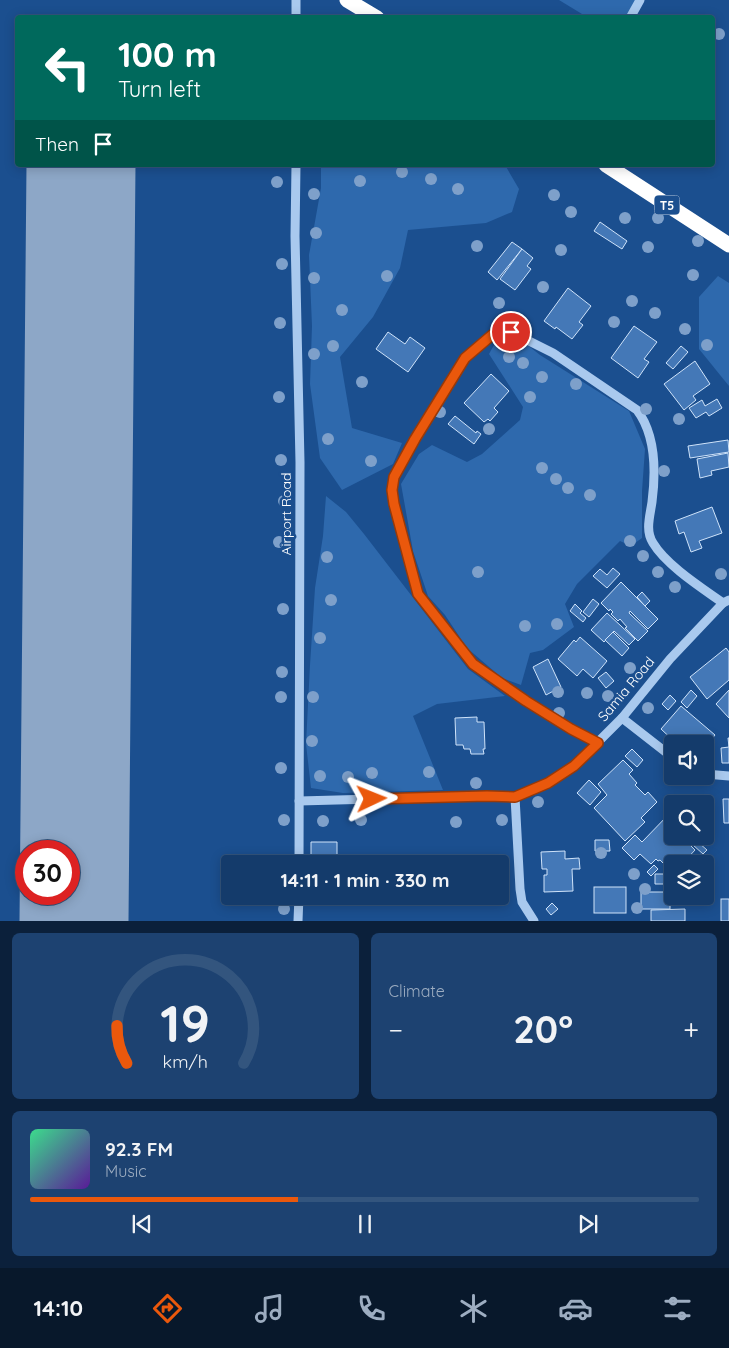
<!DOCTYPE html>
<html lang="en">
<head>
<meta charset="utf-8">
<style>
	body { margin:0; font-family:Quicksand,sans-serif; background:#1d4271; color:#f1f3f6; height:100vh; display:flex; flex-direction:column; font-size:19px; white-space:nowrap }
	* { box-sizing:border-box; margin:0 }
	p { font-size:16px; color:#9dadc1 }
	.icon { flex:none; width:28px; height:28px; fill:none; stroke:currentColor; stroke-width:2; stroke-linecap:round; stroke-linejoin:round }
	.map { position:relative; height:921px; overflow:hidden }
	.drawer { display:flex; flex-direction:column; gap:12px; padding:12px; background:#0b203b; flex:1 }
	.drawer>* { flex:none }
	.banner { position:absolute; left:15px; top:15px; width:700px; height:152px; border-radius:5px; box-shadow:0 2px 12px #0003,0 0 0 1px #33557e; background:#00695c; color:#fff; overflow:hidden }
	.tools { position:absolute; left:664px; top:735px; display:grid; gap:10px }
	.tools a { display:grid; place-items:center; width:50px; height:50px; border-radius:5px; background:#143b6b; box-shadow:0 2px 12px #0003,0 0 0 1px #33557e; font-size:25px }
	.speed { position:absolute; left:15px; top:840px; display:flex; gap:10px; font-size:25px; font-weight:700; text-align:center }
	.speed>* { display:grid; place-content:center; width:65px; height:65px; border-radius:50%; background:#143b6b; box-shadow:0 2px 12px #0003,0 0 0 1px #33557e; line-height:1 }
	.speed .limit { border:8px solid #d22; background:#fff; color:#111 }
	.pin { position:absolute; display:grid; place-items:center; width:42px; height:42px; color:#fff; margin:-21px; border:2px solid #fff; border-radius:50%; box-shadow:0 1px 5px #0007 }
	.me { position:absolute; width:55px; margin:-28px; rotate:88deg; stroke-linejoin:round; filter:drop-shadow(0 0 4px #0008) }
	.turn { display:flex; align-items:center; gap:18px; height:105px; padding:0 20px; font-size:22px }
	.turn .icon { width:65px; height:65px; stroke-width:2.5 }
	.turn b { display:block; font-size:35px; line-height:42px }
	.then { display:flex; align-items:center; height:48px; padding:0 20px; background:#0003; gap:10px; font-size:19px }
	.big { font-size:38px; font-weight:700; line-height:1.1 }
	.drawer .tile { flex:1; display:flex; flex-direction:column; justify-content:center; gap:8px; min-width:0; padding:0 18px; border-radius:8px; background:#1d4271 }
	.drawer .dial { align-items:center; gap:0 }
	.dial svg { height:130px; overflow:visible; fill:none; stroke:#33557e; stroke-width:7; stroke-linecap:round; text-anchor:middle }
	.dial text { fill:#f1f3f6; stroke:none }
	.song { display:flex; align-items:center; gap:15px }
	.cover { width:60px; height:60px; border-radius:8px; background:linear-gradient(135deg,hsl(150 70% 55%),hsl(270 70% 35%)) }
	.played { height:5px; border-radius:2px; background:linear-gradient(90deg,#ea580c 40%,#33557e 40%) }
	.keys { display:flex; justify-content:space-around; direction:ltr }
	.heat { display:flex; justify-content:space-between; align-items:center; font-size:28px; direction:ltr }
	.drawer .tiles { flex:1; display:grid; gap:12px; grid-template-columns:1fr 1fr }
	.tile:last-child { grid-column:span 2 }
	.trip { position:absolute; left:221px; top:855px; width:288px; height:50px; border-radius:5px; background:#143b6b; box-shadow:0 2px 12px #0003,0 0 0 1px #33557e; font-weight:700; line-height:50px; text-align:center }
	.dock { display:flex; height:80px; justify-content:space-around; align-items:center; background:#08182b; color:#9dadc1 }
	.dock .icon { width:35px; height:35px }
	.dock .active { color:#ea580c }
	.dock b { font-size:22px; color:#f1f3f6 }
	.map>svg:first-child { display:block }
	.green { fill:#2e69ad }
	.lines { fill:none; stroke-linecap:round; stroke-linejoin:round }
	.runway { stroke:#8da7c7; stroke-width:109 }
	.building { fill:#4478b7; stroke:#cfe3fa }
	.minor { stroke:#a9c9ee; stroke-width:9 }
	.highway { stroke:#fff; stroke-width:15 }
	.tree { fill:#7ea0ca }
	.route-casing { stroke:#983908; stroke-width:12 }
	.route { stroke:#ea580c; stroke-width:9 }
	.labels { text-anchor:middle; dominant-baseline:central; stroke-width:5; stroke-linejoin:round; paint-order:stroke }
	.shield { fill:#1b4f8f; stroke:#bbcadd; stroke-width:1 }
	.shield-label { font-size:12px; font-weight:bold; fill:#fff }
	.street-label { font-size:14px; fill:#fff; stroke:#1b4f8f }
</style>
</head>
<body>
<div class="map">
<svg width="729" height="921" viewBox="0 0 729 921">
	<rect width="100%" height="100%" fill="#1b4f8f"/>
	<g class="green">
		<path d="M559 0H636L626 18 587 17Z"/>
		<path d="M321 165H505L519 189 512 212 486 223 408 230 400 268 373 317 340 357 352 428 402 443 393 464 342 490 320 458 310 384 312 326 309 255 321 188Z"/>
		<path d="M718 276 729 283V386L699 349V297Z"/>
		<path d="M506 337 521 340 540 355 629 411 645 449 642 491V538L635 543 629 545 620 541 577 584 565 604 574 627 543 650 530 653 521 685 502 678 467 648 445 615 428 596 413 551 401 484 419 454 432 445 467 462 482 454 520 420 523 407 489 354 494 345Z"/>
		<path d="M326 496 346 512 364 534 468 669 505 696 437 704 413 716 443 790 343 793 311 788 306 744 310 665 315 588 323 536Z"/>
	</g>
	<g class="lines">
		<path class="runway" d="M74 921 81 165"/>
	</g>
	<g class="building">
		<path d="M600 222 627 241 622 249 594 231Z"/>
		<path d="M512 242 522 249 497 280 488 272Z"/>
		<path d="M522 249 533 258 527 266 531 269 515 290 500 279Z"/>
		<path d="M568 288 591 306 579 322 583 325 572 339 556 327 555 329 544 321Z"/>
		<path d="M634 326 657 342 644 359 649 362 638 378 611 358Z"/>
		<path d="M388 332 405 344 410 337 425 348 408 372 376 349Z"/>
		<path d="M681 346 688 352 673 369 666 363Z"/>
		<path d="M695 361 710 384 693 396 696 400 684 410 664 384Z"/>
		<path d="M491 374 509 391 494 408 498 412 490 421 488 419 484 422 464 403Z"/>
		<path d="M717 399 722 408 709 416 706 412 696 418 689 408 702 400 705 406Z"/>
		<path d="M455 416 476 433 477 431 481 434 474 444 448 424Z"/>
		<path d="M728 440 729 452 690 458 688 446Z"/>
		<path d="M728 453 729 467 711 471 712 475 700 478 697 459Z"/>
		<path d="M712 507 722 533 699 541 702 548 691 552 684 532 679 534 675 521Z"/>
		<path d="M613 568 620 574 607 588 593 576 600 569 607 575Z"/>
		<path d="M621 582 658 619 648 629 630 611 629 613 648 631 638 641 625 628 627 627 620 619 618 621 611 614 613 612 610 609 609 611 601 603Z"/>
		<path d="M642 592 650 601 645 606 637 597Z"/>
		<path d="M593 599 599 604 589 617 583 612Z"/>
		<path d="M575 604 582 611 580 613 586 618 583 622 570 611Z"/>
		<path d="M607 613 635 639 629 645 614 631 604 642 591 630Z"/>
		<path d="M613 632 629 648 622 656 605 640Z"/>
		<path d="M580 637 607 661 593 678 583 669 577 676 558 659 574 640 576 642Z"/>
		<path d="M726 648 729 652V680L707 699 690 677Z"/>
		<path d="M548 659 561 687 546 695 533 667Z"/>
		<path d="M606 672 614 681 606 688 598 678Z"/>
		<path d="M691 690 697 696 687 708 681 702Z"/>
		<path d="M729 690V718L716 704Z"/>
		<path d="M670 695 676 701 668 710 662 704Z"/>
		<path d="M681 706 715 735 705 747V744H677L661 729Z"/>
		<path d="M477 717V722H484L485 749H483L484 754H471L470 749H464L463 745H456L455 718Z"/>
		<path d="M728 738H729V763H722L721 748 729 747Z"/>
		<path d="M632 749 643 760 637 767 625 756Z"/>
		<path d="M623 760 633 770 629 774 637 783 635 785 645 795 648 792 657 802 641 818 645 822 625 841 594 808 607 795 598 784Z"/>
		<path d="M589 780 601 792 590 805 577 793Z"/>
		<path d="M723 799H729V823H724Z"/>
		<path d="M670 813 672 815V836H681L695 850 682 864H672V872L660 860 658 861 656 859 651 864 640 854 634 860 622 848 635 835 642 842Z"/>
		<path d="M683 836H691L707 850 703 854Z"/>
		<path d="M595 840H609L610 851H595Z"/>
		<path d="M311 842H337V855H347V864H311Z"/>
		<path d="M565 851V859L579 858 580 869H572L573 891 544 892V875H547V869H542L541 852Z"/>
		<path d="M701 854 711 867 705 871V864H688Z"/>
		<path d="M654 865 658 869 651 876 647 872Z"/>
		<path d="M655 874H672L671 884H655Z"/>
		<rect x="594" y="887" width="32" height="26"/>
		<rect x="641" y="892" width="29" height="17"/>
		<rect x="721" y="899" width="8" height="22"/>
		<path d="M552 903 558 909 551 915 546 909Z"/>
		<path d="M685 909V921H651V910Z"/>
	</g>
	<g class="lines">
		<g class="minor">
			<path d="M296 0V18"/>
			<path d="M630 18 640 0"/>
			<path d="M296 165 295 236 300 462 299 864"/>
			<path d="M622 718 672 757"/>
			<path d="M598 743 571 729 526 701 473 664 418 593 394 504 392 490 394 477 415 439 465 358 486 339 499 332H511L553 353 637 410C656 435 656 471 652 502 650 516 645 531 653 543 666 565 702 588 723 603"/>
			<path d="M705 774 729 776"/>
			<path d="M515 797 520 889 522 902 534 921"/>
			<path d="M299 801 487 796 515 797 548 783 574 766 622 718 670 659 723 603 729 600"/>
			<path d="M298 921 299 896"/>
		</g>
		<g class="highway">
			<path d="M347 0 377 18"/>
			<path d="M606 165 729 245"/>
		</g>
	</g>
	<g class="tree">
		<circle cx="719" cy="34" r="6"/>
		<circle cx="402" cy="172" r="6"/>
		<circle cx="431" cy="179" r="6"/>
		<circle cx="360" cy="181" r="6"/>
		<circle cx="277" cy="182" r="6"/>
		<circle cx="458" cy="189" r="6"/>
		<circle cx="314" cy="194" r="6"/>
		<circle cx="554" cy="195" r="6"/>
		<circle cx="571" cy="212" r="6"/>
		<circle cx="625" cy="218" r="6"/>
		<circle cx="658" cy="218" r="6"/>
		<circle cx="316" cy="233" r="6"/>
		<circle cx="698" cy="241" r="6"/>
		<circle cx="477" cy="246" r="6"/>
		<circle cx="648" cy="247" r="6"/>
		<circle cx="561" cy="250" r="6"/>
		<circle cx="282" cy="264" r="6"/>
		<circle cx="693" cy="275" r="6"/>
		<circle cx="387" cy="276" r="6"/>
		<circle cx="314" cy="278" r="6"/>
		<circle cx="543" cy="287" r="6"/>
		<circle cx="632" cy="301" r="6"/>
		<circle cx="499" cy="303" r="6"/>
		<circle cx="342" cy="310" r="6"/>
		<circle cx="655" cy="313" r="6"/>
		<circle cx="614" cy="322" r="6"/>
		<circle cx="280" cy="323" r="6"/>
		<circle cx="685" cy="329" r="6"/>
		<circle cx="707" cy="345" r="6"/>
		<circle cx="333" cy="346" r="6"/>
		<circle cx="314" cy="354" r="6"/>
		<circle cx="509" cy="357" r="6"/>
		<circle cx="523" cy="363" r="6"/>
		<circle cx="542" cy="377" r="6"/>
		<circle cx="362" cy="382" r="6"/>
		<circle cx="576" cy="384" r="6"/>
		<circle cx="279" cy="397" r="6"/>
		<circle cx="530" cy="397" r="6"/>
		<circle cx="646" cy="409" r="6"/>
		<circle cx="440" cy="412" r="6"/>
		<circle cx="679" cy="419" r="6"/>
		<circle cx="489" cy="429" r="6"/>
		<circle cx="328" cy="439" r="6"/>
		<circle cx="281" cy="460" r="6"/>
		<circle cx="371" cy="461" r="6"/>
		<circle cx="542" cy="468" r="6"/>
		<circle cx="664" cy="471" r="6"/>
		<circle cx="556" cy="479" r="6"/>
		<circle cx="568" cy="488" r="6"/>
		<circle cx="590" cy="495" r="6"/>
		<circle cx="284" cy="501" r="6"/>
		<circle cx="630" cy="541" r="6"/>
		<circle cx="279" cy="542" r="6"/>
		<circle cx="643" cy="556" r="6"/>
		<circle cx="327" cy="557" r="6"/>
		<circle cx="478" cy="572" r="6"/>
		<circle cx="658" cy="572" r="6"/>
		<circle cx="721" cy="574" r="6"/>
		<circle cx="675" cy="587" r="6"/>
		<circle cx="331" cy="600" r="6"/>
		<circle cx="283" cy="609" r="6"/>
		<circle cx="557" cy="624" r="6"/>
		<circle cx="525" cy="626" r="6"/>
		<circle cx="320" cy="638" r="6"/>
		<circle cx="630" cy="668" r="6"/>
		<circle cx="282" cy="672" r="6"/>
		<circle cx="558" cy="692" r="6"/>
		<circle cx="587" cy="693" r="6"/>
		<circle cx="608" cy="696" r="6"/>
		<circle cx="281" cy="697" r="6"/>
		<circle cx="313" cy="697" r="6"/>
		<circle cx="648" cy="708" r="6"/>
		<circle cx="559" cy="713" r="6"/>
		<circle cx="312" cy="741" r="6"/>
		<circle cx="281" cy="768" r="6"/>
		<circle cx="429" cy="772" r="6"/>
		<circle cx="372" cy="773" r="6"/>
		<circle cx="320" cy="776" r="6"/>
		<circle cx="348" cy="777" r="6"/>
		<circle cx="476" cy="783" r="6"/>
		<circle cx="538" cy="802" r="6"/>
		<circle cx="284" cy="820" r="6"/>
		<circle cx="361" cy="820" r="6"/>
		<circle cx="502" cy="820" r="6"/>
		<circle cx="323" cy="821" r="6"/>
		<circle cx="456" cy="822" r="6"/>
		<circle cx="601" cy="853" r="6"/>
		<circle cx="634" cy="874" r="6"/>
		<circle cx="645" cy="889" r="6"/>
		<circle cx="637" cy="908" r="6"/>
		<circle cx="284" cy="909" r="6"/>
	</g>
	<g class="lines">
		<g class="route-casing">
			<path id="route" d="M372 799 487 796 515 797 548 783 574 766 598 743 571 729 526 701 473 664 418 594 394 504 392 490 394 477 415 439 465 358 492 335 499 332H511"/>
		</g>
		<use href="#route" class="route"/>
	</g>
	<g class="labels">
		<rect class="shield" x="654.5" y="195.5" width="25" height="19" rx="4"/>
		<g class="shield-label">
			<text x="667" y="205">T5</text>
		</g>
		<g class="street-label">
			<text transform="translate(286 514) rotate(-90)">Airport Road</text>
			<text transform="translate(626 689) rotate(-50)">Samia Road</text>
		</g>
	</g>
</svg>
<div class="tools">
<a><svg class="icon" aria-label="sound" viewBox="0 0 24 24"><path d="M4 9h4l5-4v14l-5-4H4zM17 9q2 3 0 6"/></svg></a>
<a><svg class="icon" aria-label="search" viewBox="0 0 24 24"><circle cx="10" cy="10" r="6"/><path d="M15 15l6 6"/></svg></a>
<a><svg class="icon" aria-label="layers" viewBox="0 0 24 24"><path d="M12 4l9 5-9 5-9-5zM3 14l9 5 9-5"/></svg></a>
</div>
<div class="speed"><div class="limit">30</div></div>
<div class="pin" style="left:511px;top:332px;background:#d93025"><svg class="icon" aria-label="arrive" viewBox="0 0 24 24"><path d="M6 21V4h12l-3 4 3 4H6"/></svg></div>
<svg class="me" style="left:372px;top:799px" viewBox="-20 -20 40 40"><path d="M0-17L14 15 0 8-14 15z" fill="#ea580c" stroke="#fff" stroke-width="4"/></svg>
<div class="trip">14:11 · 1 min · 330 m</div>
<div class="banner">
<div class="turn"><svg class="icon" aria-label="left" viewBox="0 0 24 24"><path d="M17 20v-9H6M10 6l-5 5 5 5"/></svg><div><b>100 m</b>Turn left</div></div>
<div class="then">Then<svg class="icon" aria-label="arrive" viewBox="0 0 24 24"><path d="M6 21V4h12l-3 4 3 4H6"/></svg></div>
</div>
</div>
<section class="drawer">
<div class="tiles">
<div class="tile dial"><svg viewBox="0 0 100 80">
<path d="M14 69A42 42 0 1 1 86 69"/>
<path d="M14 69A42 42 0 0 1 8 46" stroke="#ea580c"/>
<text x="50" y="56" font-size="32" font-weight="700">19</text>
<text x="50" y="72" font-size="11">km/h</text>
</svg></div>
<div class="tile"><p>Climate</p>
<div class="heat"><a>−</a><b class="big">20°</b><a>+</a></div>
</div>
<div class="tile">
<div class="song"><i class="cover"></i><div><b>92.3 FM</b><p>Music</p></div></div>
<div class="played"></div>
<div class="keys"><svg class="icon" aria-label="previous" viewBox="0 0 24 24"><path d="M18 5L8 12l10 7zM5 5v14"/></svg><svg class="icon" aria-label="pause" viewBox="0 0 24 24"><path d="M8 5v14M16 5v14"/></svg><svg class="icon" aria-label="next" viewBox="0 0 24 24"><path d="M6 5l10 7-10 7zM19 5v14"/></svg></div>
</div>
</div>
</section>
<nav class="dock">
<b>14:10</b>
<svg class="icon active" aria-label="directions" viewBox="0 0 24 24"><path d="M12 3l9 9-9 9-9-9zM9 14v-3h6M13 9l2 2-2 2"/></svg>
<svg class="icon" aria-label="music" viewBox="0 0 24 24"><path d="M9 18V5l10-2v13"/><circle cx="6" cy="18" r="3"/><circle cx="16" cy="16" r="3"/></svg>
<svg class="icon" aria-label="phone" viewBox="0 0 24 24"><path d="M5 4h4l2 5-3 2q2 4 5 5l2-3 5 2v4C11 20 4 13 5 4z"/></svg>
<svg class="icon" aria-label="climate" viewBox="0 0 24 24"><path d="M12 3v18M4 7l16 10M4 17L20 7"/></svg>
<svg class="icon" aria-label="car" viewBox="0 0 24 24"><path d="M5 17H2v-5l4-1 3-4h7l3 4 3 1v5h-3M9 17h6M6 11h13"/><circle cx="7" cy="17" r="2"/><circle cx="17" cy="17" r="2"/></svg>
<svg class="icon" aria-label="filters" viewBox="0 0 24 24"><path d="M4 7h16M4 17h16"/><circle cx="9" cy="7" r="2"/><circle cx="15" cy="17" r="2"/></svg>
</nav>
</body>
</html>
